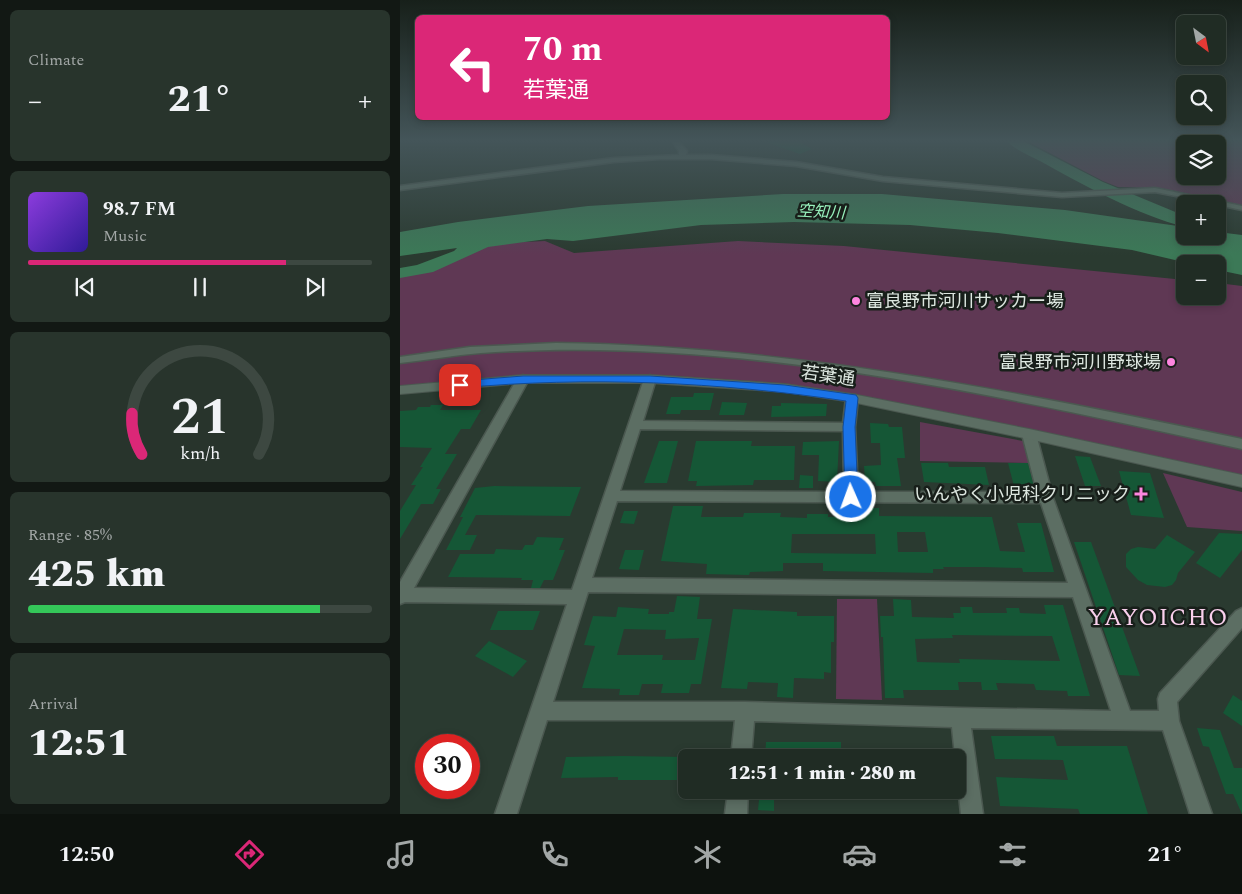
<!DOCTYPE html>
<html lang="en">
<head>
<meta charset="utf-8">
<style>
	body { margin:0; font-family:Spectral,"Noto Sans JP",serif; background:#28342c; color:#f1f3f6; height:100vh; display:flex; flex-direction:column; font-size:19px; white-space:nowrap }
	* { box-sizing:border-box; margin:0 }
	p { font-size:16px; color:#a2a7a6 }
	.icon { flex:none; width:28px; height:28px; fill:none; stroke:currentColor; stroke-width:2; stroke-linecap:round; stroke-linejoin:round }
	.map { position:relative; flex:1; overflow:hidden }
	.side { display:flex; flex-direction:column; gap:10px; padding:10px; background:#121814; width:400px }
	.side>* { flex:none }
	.top-card { position:absolute; left:15px; top:15px; width:475px; height:105px; border-radius:8px; box-shadow:0 2px 8px #0003,0 0 0 1px #3d4841; background:#db2777; color:#fff; overflow:hidden }
	.needle { width:32px; rotate:148deg }
	.tools { position:absolute; left:776px; top:15px; display:grid; gap:10px }
	.tools a { display:grid; place-items:center; width:50px; height:50px; border-radius:8px; background:#202c24; box-shadow:0 2px 8px #0003,0 0 0 1px #3d4841; font-size:25px }
	.speed { position:absolute; left:15px; top:734px; display:flex; gap:10px; font-size:25px; font-weight:700; text-align:center }
	.speed>* { display:grid; place-content:center; width:65px; height:65px; border-radius:50%; background:#202c24; box-shadow:0 2px 8px #0003,0 0 0 1px #3d4841; line-height:1 }
	.speed .limit { border:8px solid #d22; background:#fff; color:#111 }
	.pin { position:absolute; display:grid; place-items:center; width:42px; height:42px; color:#fff; margin:-21px; border-radius:10px; box-shadow:0 2px 8px #0006 }
	.me { position:absolute; width:55px; margin:-28px; rotate:358deg; stroke-linejoin:round; filter:drop-shadow(0 0 4px #0008) }
	.turn { display:flex; align-items:center; gap:18px; height:105px; padding:0 25px; font-size:22px }
	.turn .icon { width:65px; height:65px; stroke-width:2.5 }
	.turn b { display:block; font-size:35px; line-height:42px }
	.big { font-size:38px; font-weight:800; line-height:1.1 }
	.side .widget { flex:1; display:flex; flex-direction:column; justify-content:center; gap:8px; min-width:0; padding:0 18px; border-radius:8px; background:#28342c }
	.side .dial { align-items:center; gap:0 }
	.dial svg { height:130px; overflow:visible; fill:none; stroke:#3d4841; stroke-width:7; stroke-linecap:round; text-anchor:middle }
	.dial text { fill:#f1f3f6; stroke:none }
	.song { display:flex; align-items:center; gap:15px }
	.cover { width:60px; height:60px; border-radius:8px; background:linear-gradient(135deg,hsl(270 70% 55%),hsl(250 70% 35%)) }
	.played { height:5px; border-radius:2px; background:linear-gradient(90deg,#db2777 75%,#3d4841 75%) }
	.keys { display:flex; justify-content:space-around; direction:ltr }
	.heat { display:flex; justify-content:space-between; align-items:center; font-size:28px; direction:ltr }
	.charge { height:8px; border-radius:4px; background:linear-gradient(90deg,#34c759 85%,#3d4841 0) }
	.trip { position:absolute; left:278px; top:749px; width:288px; height:50px; border-radius:8px; background:#202c24; box-shadow:0 2px 8px #0003,0 0 0 1px #3d4841; font-weight:800; line-height:50px; text-align:center }
	.tab-bar { display:flex; height:80px; justify-content:space-around; align-items:center; background:#0d120e; color:#a2a7a6 }
	.tab-bar .icon { width:35px; height:35px }
	.tab-bar .active { color:#db2777 }
	.tab-bar b { font-size:22px; color:#f1f3f6 }
	main { display:flex; flex:1; min-height:0 }
	.map>svg:first-child { display:block }
	.green { fill:#5f3854; fill-rule:evenodd }
	.water { fill:#3c7957 }
	.lines { fill:none; stroke-linecap:round; stroke-linejoin:round }
	.river { fill:#3c7957; fill-rule:evenodd }
	.building { fill:#155736; fill-rule:evenodd }
	.minor-casing { stroke:#4b5850; stroke-width:3 }
	.tertiary-casing { stroke:#4b5850; stroke-width:2 }
	.minor { fill:#5c6e63; fill-rule:evenodd }
	.tertiary { fill:#5c6e63; fill-rule:evenodd }
	.route { fill:#1a73e8; stroke:#114b97 }
	.poi-dot { fill:#fe85df; stroke:#181f1a; stroke-width:2 }
	.labels { text-anchor:middle; dominant-baseline:central; stroke-width:5; stroke-linejoin:round; paint-order:stroke }
	.far-water-label { font-size:16px; font-style:italic; fill:#97f1bc; stroke:#181f1a }
	.poi-label { font-size:18px; fill:#dde7e0; stroke:#181f1a; text-anchor:end }
	.street-label { font-size:18px; fill:#dde7e0; stroke:#181f1a }
	.near-quarter-label { font-size:24px; letter-spacing:1px; fill:#fad0ed; stroke:#181f1a }
</style>
</head>
<body>
<main>
<section class="side">
<div class="widget"><p>Climate</p>
<div class="heat"><a>−</a><b class="big">21°</b><a>+</a></div>
</div>
<div class="widget">
<div class="song"><i class="cover"></i><div><b>98.7 FM</b><p>Music</p></div></div>
<div class="played"></div>
<div class="keys"><svg class="icon" aria-label="previous" viewBox="0 0 24 24"><path d="M18 5L8 12l10 7zM5 5v14"/></svg><svg class="icon" aria-label="pause" viewBox="0 0 24 24"><path d="M8 5v14M16 5v14"/></svg><svg class="icon" aria-label="next" viewBox="0 0 24 24"><path d="M6 5l10 7-10 7zM19 5v14"/></svg></div>
</div>
<div class="widget dial"><svg viewBox="0 0 100 80">
<path d="M14 69A42 42 0 1 1 86 69"/>
<path d="M14 69A42 42 0 0 1 8 44" stroke="#db2777"/>
<text x="50" y="56" font-size="32" font-weight="700">21</text>
<text x="50" y="72" font-size="11">km/h</text>
</svg></div>
<div class="widget"><p>Range · 85%</p><b class="big">425 km</b><div class="charge"></div></div>
<div class="widget"><p>Arrival</p><b class="big">12:51</b></div>
</section>
<div class="map">
<svg width="842" height="814" viewBox="0 0 842 814">
	<rect width="100%" height="100%" fill="#2a3a30"/>
	<g class="green">
		<path d="M627 141H842V205L761 188 718 187 703 181ZM785 144H818V176H785Z"/>
		<path d="M145 241 174 253 338 241 444 246 785 280V296H818V283L842 286V481L452 398 313 382 123 379 0 390V275L85 244Z"/>
		<path d="M520 422 623 441 629 463 520 461Z"/>
		<path d="M763 473 842 492V531L787 527Z"/>
		<path d="M437 599H477L482 700 436 699Z"/>
	</g>
	<path class="water" d="M383 194H482L665 210 785 227V236H818V232L842 235V275L818 270V264H792L732 250 598 233 510 225 394 222 301 225 173 241 147 239 88 247 33 272 0 278V268L17 265 54 251 57 248 0 256V232L58 222 188 206Z"/>
	<g class="lines">
		<path class="river" d="M607 141H623L703 182 785 216V227C738 215 683 185 640 161 630 156 615 150 607 141Z"/>
	</g>
	<g class="building">
		<path d="M368 141H399L412 149 400 154 368 143Z"/>
		<path d="M294 393H314L310 410H281L280 414H266L271 397H293Z"/>
		<path d="M322 402 347 403 344 415H319Z"/>
		<path d="M381 403 427 404 426 416 371 417 372 406H381Z"/>
		<path d="M31 405H43L40 410H81L70 429H61L45 454H57L36 489H41L33 504H21L0 539V511L16 485H11L23 467H20L32 448 0 447V411L16 410 18 407H30Z"/>
		<path d="M470 423 488 424 489 427H502L505 458H497L501 486H476L475 482 465 481 464 466 481 465 480 443H471Z"/>
		<path d="M259 441H278L267 483H244Z"/>
		<path d="M296 441H352L351 446H395L394 480H354L353 485 296 486 297 481H288Z"/>
		<path d="M439 441 437 482 418 481 419 455H402L403 442Z"/>
		<path d="M675 456 690 457 701 486H685Z"/>
		<path d="M521 463H548L549 467H585L589 485 524 482Z"/>
		<path d="M608 463H628L635 490H615Z"/>
		<path d="M719 471 750 473 764 518 731 515Z"/>
		<path d="M400 475 413 476V488H399Z"/>
		<path d="M94 486 181 487 170 516 76 515 65 535H77L70 550H46L63 517H60L75 488Z"/>
		<path d="M273 506H303L301 517H343L344 513H381L380 517 407 518V514H428V517L465 516V508H479V516L592 517 600 551 625 552 617 523H641L654 572H623L622 568 583 567H543L544 569H533V573L423 571V563H383V571L350 572 349 575 306 574 307 564 261 561ZM497 532H525L528 552H498ZM392 534H475L476 554 391 553Z"/>
		<path d="M224 511H238L234 524 220 523Z"/>
		<path d="M819 533 842 534V550L820 578 796 563Z"/>
		<path d="M767 535 795 552 778 573 776 580 772 585 765 587 747 585 738 580 726 567V554L731 549 738 547 755 549Z"/>
		<path d="M137 537 164 538 159 550H165L153 580H144L140 588H131L133 580H121L122 578 48 577 60 554H94L96 549 122 550 125 545H133Z"/>
		<path d="M674 542H691L740 676 719 675Z"/>
		<path d="M225 550H244L239 570 219 569Z"/>
		<path d="M277 596 300 597 297 619H312L301 684H291L289 693H261L263 684H242L239 695H219L220 689 182 688 195 646 184 645 193 616 216 617 218 607 249 609 248 614H269V612H274ZM224 629 266 630 265 639 299 638 295 660H262L263 655H217Z"/>
		<path d="M493 599 511 600 512 617 554 618 553 613H561L560 607H572L573 613H607L606 608H619L620 613 646 614 644 605H663L690 696H668L667 691 636 690 634 684 596 683 598 690H582L581 682H558L559 690H503L504 698H485L483 637H481L480 616H494ZM552 635 652 636 660 661 559 659 560 663 517 662 515 639 553 638Z"/>
		<path d="M333 609 397 612V616H434V642H431V673L424 672V679L394 678 393 698 377 697 378 683 348 682 347 689 321 688Z"/>
		<path d="M98 611H140L133 630H90Z"/>
		<path d="M89 641 127 661 113 677 75 656Z"/>
		<path d="M833 695 842 701V726L823 713Z"/>
		<path d="M797 728 820 730 834 768H842V814L833 794H826L809 747 803 746Z"/>
		<path d="M591 736H654L657 746H727L748 814H680L678 809 600 806 596 777 668 780 663 760 595 759Z"/>
		<path d="M366 742H441V758H365Z"/>
		<path d="M223 756 286 757V780H218V777L161 778 166 757Z"/>
		<path d="M360 790H374V811L358 810Z"/>
	</g>
	<g class="lines">
		<g class="minor-casing">
			<g id="minor">
				<path d="M272 141H278L287 151 286 155H311L396 162 483 177 662 193 755 188 842 206V210L818 205V204L755 192 662 197 483 181 396 166 311 159H260L214 162 0 190V186L214 158 279 155V151Z"/>
				<path d="M156 343C388 346 615 391 842 439V449C596 395 333 335 81 353 54 355 27 360 0 363V357L70 347Z"/>
				<path d="M123 375 129 379 14 588 172 590 244 379 250 375 256 379 243 421 443 423 446 398 448 395H456L458 398 455 427 458 492H637L622 434 624 431H634L636 434 653 498 730 711H759L758 699 760 693 836 611 842 608V628L777 702 779 721 812 814H790L763 730 571 728 583 814H561L552 727 354 721 351 758H331L335 720H147L117 814H95L167 604 5 602 0 604V582L117 379ZM240 429 443 431 444 492 220 491ZM217 501 641 503 668 583 192 578ZM188 592 673 597 711 711 560 708 345 702H153Z"/>
				<path d="M328 790H348L347 814H325Z"/>
			</g>
		</g>
		<g class="tertiary-casing">
			<path id="tertiary" d="M123 375H250L385 384 452 394 629 429 842 475V487L629 439 452 402 385 392 250 383H123L0 394V386Z"/>
		</g>
		<use href="#minor" class="minor"/>
		<use href="#tertiary" class="tertiary"/>
	</g>
	<linearGradient id="sky" x2="0" y2="1"><stop stop-color="#17201a"/><stop offset="0.55" stop-color="#445559"/><stop offset="1" stop-color="#445559" stop-opacity="0"/></linearGradient>
	<rect width="842" height="255" fill="url(#sky)"/>
	<path class="route" d="M123 376H250L385 385 456 395 458 398 455 427 458 497 456 501H447L445 497 443 427 446 401C318 382 189 376 60 388L54 385 60 381Z"/>
	<g class="poi-dot">
		<circle cx="456" cy="301" r="5"/>
		<circle cx="771" cy="362" r="5"/>
		<path d="M738.5 486.5h5v5h5v5h-5v5h-5v-5h-5v-5h5z"/>
	</g>
	<g class="labels">
		<g class="far-water-label">
			<text transform="translate(421 212) rotate(3)">空知川</text>
		</g>
		<g class="poi-label">
			<text x="466" y="301" text-anchor="start">富良野市河川サッカー場</text>
			<text x="761" y="362">富良野市河川野球場</text>
			<text x="730" y="494">いんやく小児科クリニック</text>
		</g>
		<g class="street-label">
			<text transform="translate(428 376) rotate(8)">若葉通</text>
		</g>
		<g class="near-quarter-label">
			<text x="758" y="618">YAYOICHO</text>
		</g>
	</g>
</svg>
<div class="tools">
<a><svg class="needle" viewBox="-14 -14 28 28"><path d="M0-13l5 13h-10z" fill="#e53935"/><path d="M0 13l5-13h-10z" fill="#a2a7a6"/></svg></a>
<a><svg class="icon" aria-label="search" viewBox="0 0 24 24"><circle cx="10" cy="10" r="6"/><path d="M15 15l6 6"/></svg></a>
<a><svg class="icon" aria-label="layers" viewBox="0 0 24 24"><path d="M12 4l9 5-9 5-9-5zM3 14l9 5 9-5"/></svg></a>
<a>+</a>
<a>−</a>
</div>
<div class="speed"><div class="limit">30</div></div>
<div class="pin" style="left:60px;top:385px;background:#d93025"><svg class="icon" aria-label="arrive" viewBox="0 0 24 24"><path d="M6 21V4h12l-3 4 3 4H6"/></svg></div>
<svg class="me" style="left:451px;top:497px" viewBox="-20 -20 40 40"><circle r="17" fill="#1a73e8" stroke="#fff" stroke-width="3"/><path d="M0-11L8 9 0 5-8 9z" fill="#fff"/></svg>
<div class="trip">12:51 · 1 min · 280 m</div>
<div class="top-card">
<div class="turn"><svg class="icon" aria-label="left" viewBox="0 0 24 24"><path d="M17 20v-9H6M10 6l-5 5 5 5"/></svg><div><b>70 m</b>若葉通</div></div>
</div>
</div>
</main>
<nav class="tab-bar">
<b>12:50</b>
<svg class="icon active" aria-label="directions" viewBox="0 0 24 24"><path d="M12 3l9 9-9 9-9-9zM9 14v-3h6M13 9l2 2-2 2"/></svg>
<svg class="icon" aria-label="music" viewBox="0 0 24 24"><path d="M9 18V5l10-2v13"/><circle cx="6" cy="18" r="3"/><circle cx="16" cy="16" r="3"/></svg>
<svg class="icon" aria-label="phone" viewBox="0 0 24 24"><path d="M5 4h4l2 5-3 2q2 4 5 5l2-3 5 2v4C11 20 4 13 5 4z"/></svg>
<svg class="icon" aria-label="climate" viewBox="0 0 24 24"><path d="M12 3v18M4 7l16 10M4 17L20 7"/></svg>
<svg class="icon" aria-label="car" viewBox="0 0 24 24"><path d="M5 17H2v-5l4-1 3-4h7l3 4 3 1v5h-3M9 17h6M6 11h13"/><circle cx="7" cy="17" r="2"/><circle cx="17" cy="17" r="2"/></svg>
<svg class="icon" aria-label="filters" viewBox="0 0 24 24"><path d="M4 7h16M4 17h16"/><circle cx="9" cy="7" r="2"/><circle cx="15" cy="17" r="2"/></svg>
<b>21°</b>
</nav>
</body>
</html>
